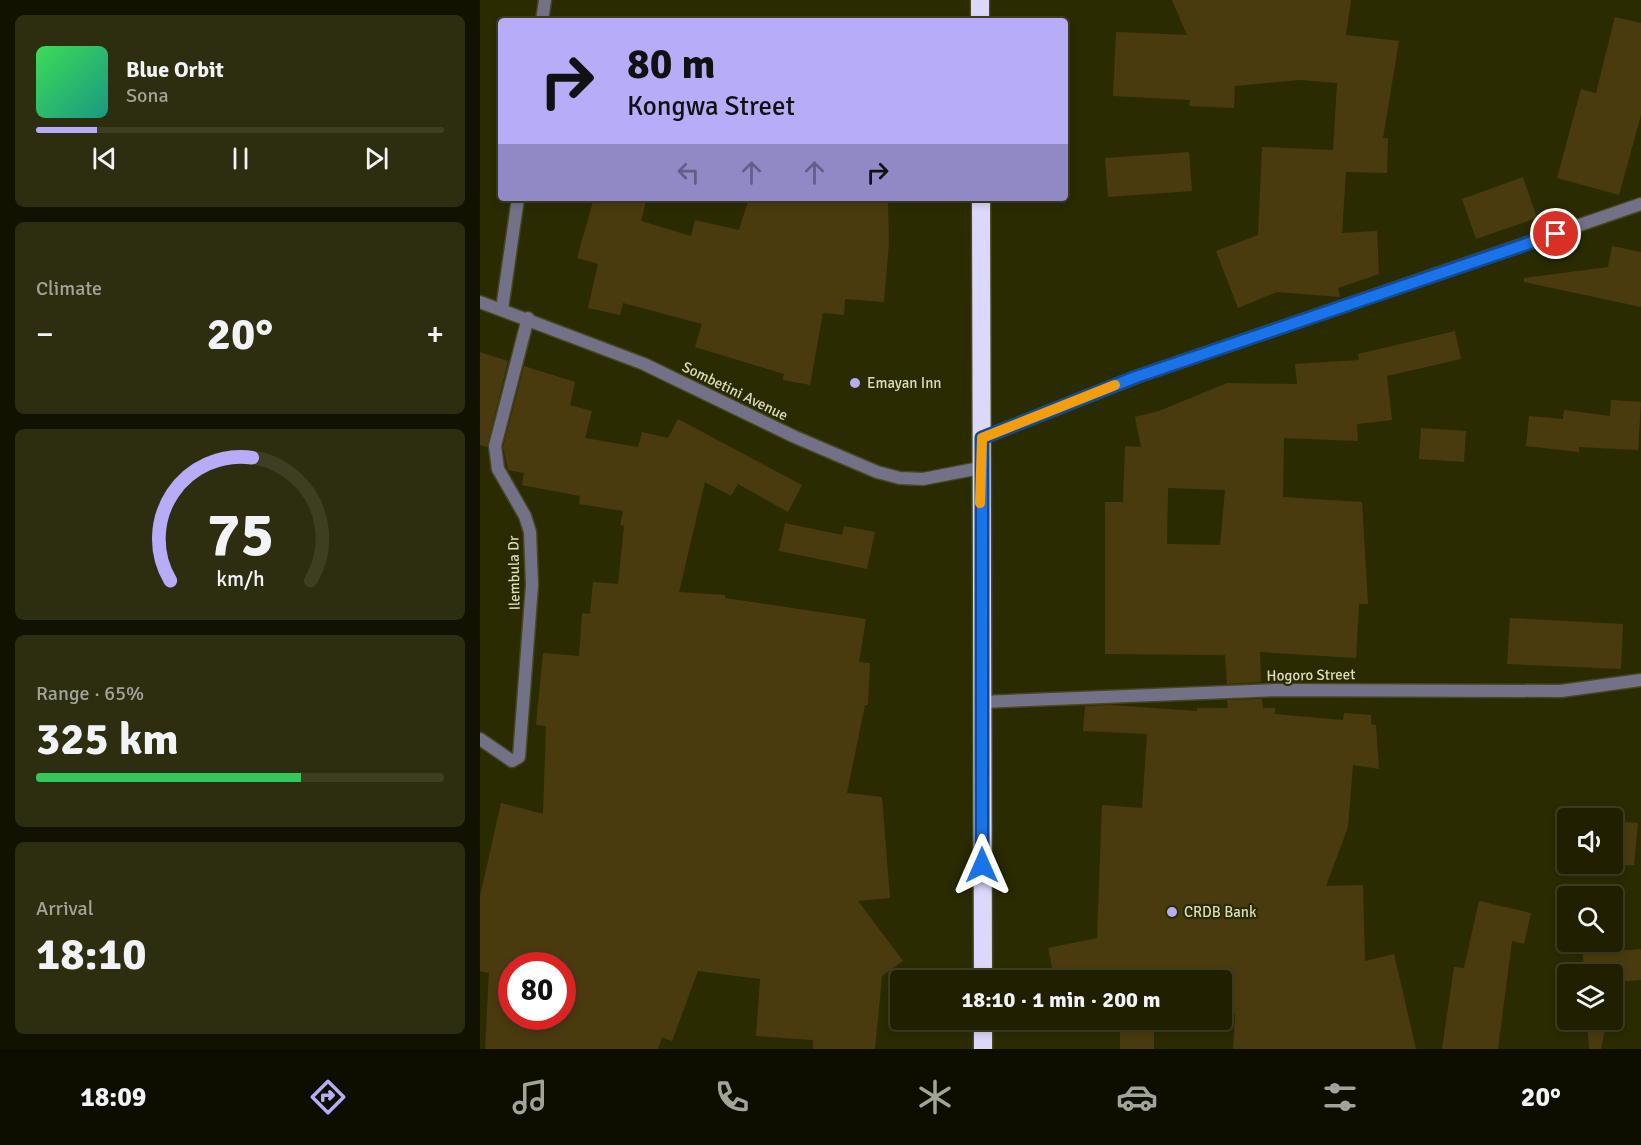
<!DOCTYPE html>
<html lang="en">
<head>
<meta charset="utf-8">
<style>
	body { margin:0; font-family:Signika,sans-serif; background:#2d2d0f; color:#f1f3f6; height:100vh; display:flex; flex-direction:column; font-size:22px; white-space:nowrap }
	* { box-sizing:border-box; margin:0 }
	p { font-size:20px; color:#a2a399 }
	.icon { flex:none; width:33px; height:33px; fill:none; stroke:currentColor; stroke-width:2; stroke-linecap:round; stroke-linejoin:round }
	.map { position:relative; flex:1; overflow:hidden }
	.panel { display:flex; flex-direction:column; gap:15px; padding:15px; background:#121200; width:480px }
	.panel>* { flex:none }
	.top-card { position:absolute; left:18px; top:18px; width:570px; height:183px; border-radius:6px; box-shadow:0 3px 9px #0003,0 0 0 2px #3d3e22; background:#b6acf8; color:#111; overflow:hidden }
	.tools { position:absolute; left:1077px; top:808px; display:grid; gap:12px }
	.tools a { display:grid; place-items:center; width:66px; height:66px; border-radius:6px; background:#202000; box-shadow:0 3px 9px #0003,0 0 0 2px #3d3e22; font-size:30px }
	.speed { position:absolute; left:18px; top:952px; display:flex; gap:12px; font-size:30px; font-weight:700; text-align:center }
	.speed>* { display:grid; place-content:center; width:78px; height:78px; border-radius:50%; background:#202000; box-shadow:0 3px 9px #0003,0 0 0 2px #3d3e22; line-height:1 }
	.speed .limit { border:9px solid #d22; background:#fff; color:#111 }
	.pin { position:absolute; display:grid; place-items:center; width:51px; height:51px; color:#fff; margin:-26px; border:3px solid #fff; border-radius:50%; box-shadow:0 2px 6px #0007 }
	.me { position:absolute; width:66px; margin:-33px; rotate:0deg; stroke-linejoin:round; filter:drop-shadow(0 0 4px #0008) }
	.turn { display:flex; align-items:center; gap:21px; height:126px; padding:0 30px; font-size:27px }
	.turn .icon { width:78px; height:78px; stroke-width:2.5 }
	.turn b { display:block; font-size:42px; line-height:51px }
	.lanes { display:flex; align-items:center; height:57px; padding:0 30px; background:#0003; justify-content:center; gap:30px; direction:ltr }
	.lanes .off { opacity:.35 }
	.big { font-size:45px; font-weight:800; line-height:1.1 }
	.panel .tile { flex:1; display:flex; flex-direction:column; justify-content:center; gap:9px; min-width:0; padding:0 21px; border-radius:9px; background:#2d2d0f }
	.panel .dial { align-items:center; gap:0 }
	.dial svg { height:156px; overflow:visible; fill:none; stroke:#3d3e22; stroke-width:7; stroke-linecap:round; text-anchor:middle }
	.dial text { fill:#f1f3f6; stroke:none }
	.song { display:flex; align-items:center; gap:18px }
	.cover { width:72px; height:72px; border-radius:9px; background:linear-gradient(135deg,hsl(130 70% 55%),hsl(170 70% 35%)) }
	.played { height:6px; border-radius:3px; background:linear-gradient(90deg,#b6acf8 15%,#3d3e22 15%) }
	.keys { display:flex; justify-content:space-around; direction:ltr }
	.heat { display:flex; justify-content:space-between; align-items:center; font-size:33px; direction:ltr }
	.charge { height:9px; border-radius:4px; background:linear-gradient(90deg,#34c759 65%,#3d3e22 0) }
	.trip { position:absolute; left:410px; top:970px; width:342px; height:60px; border-radius:6px; background:#202000; box-shadow:0 3px 9px #0003,0 0 0 2px #3d3e22; font-weight:800; line-height:60px; text-align:center }
	.menu { display:flex; height:96px; justify-content:space-around; align-items:center; background:#0d0d00; color:#a2a399 }
	.menu .icon { width:42px; height:42px }
	.menu .on { color:#b6acf8 }
	.menu b { font-size:27px; color:#f1f3f6 }
	main { display:flex; flex:1; min-height:0 }
	.map>svg:first-child { display:block }
	.building { fill:#4a3b0f; fill-rule:evenodd }
	.lines { fill:none; stroke-linecap:round; stroke-linejoin:round }
	.street-casing { stroke:#47471f; stroke-width:15 }
	.highway-casing { stroke:#47471f; stroke-width:21 }
	.street { stroke:#737188; stroke-width:12 }
	.highway { stroke:#dbd8fb; stroke-width:18 }
	.route-casing { stroke:#114b97; stroke-width:15 }
	.route { stroke:#1a73e8; stroke-width:10 }
	.slow { stroke:#f59e0b; stroke-width:10 }
	.poi-dot { fill:#b6acf8; stroke:#2b2b00; stroke-width:2 }
	.labels { text-anchor:middle; dominant-baseline:central; stroke-width:4.5; stroke-linejoin:round; paint-order:stroke }
	.poi-label { font-size:15px; fill:#dbdcbf; stroke:#2b2b00; text-anchor:start }
	.street-label { font-size:15px; fill:#dbdcbf; stroke:#2b2b00 }
</style>
</head>
<body>
<main>
<section class="panel">
<div class="tile">
<div class="song"><i class="cover"></i><div><b>Blue Orbit</b><p>Sona</p></div></div>
<div class="played"></div>
<div class="keys"><svg class="icon" aria-label="previous" viewBox="0 0 24 24"><path d="M18 5L8 12l10 7zM5 5v14"/></svg><svg class="icon" aria-label="pause" viewBox="0 0 24 24"><path d="M8 5v14M16 5v14"/></svg><svg class="icon" aria-label="next" viewBox="0 0 24 24"><path d="M6 5l10 7-10 7zM19 5v14"/></svg></div>
</div>
<div class="tile"><p>Climate</p>
<div class="heat"><a>−</a><b class="big">20°</b><a>+</a></div>
</div>
<div class="tile dial"><svg viewBox="0 0 100 80">
<path d="M14 69A42 42 0 1 1 86 69"/>
<path d="M14 69A42 42 0 0 1 56 6" stroke="#b6acf8"/>
<text x="50" y="56" font-size="32" font-weight="700">75</text>
<text x="50" y="72" font-size="11">km/h</text>
</svg></div>
<div class="tile"><p>Range · 65%</p><b class="big">325 km</b><div class="charge"></div></div>
<div class="tile"><p>Arrival</p><b class="big">18:10</b></div>
</section>
<div class="map">
<svg width="1161" height="1049" viewBox="0 0 1161 1049">
	<rect width="100%" height="100%" fill="#2b2b00"/>
	<g class="building">
		<path d="M692 0H871L866 35 919 41 903 138H908L907 173 866 172 862 233 897 231 899 274 858 288 860 297 797 292 758 308 736 251 778 235 782 147 853 150 857 83 820 80 755 86 754 108 709 106 710 100 633 96 636 32 707 35Z"/>
		<path d="M1135 17 1161 23V115L1139 195 1077 178 1101 89 1116 93Z"/>
		<path d="M709 152 712 191 628 197 625 158Z"/>
		<path d="M1043 177 1057 218 996 239 982 199Z"/>
		<path d="M114 198H167L161 221 211 236 215 220 259 230 269 198H408L409 244 404 302 365 299 364 315 343 313 330 385 303 380 304 374 215 347 222 324 143 303 140 315 108 308 118 264 97 258Z"/>
		<path d="M1132 246 1161 252V307L1044 282V278L1128 267Z"/>
		<path d="M975 331 981 359 907 376 912 420 877 424 878 441 804 438 803 497 882 502 888 604H879L876 658 780 652 781 682 747 684 745 655 625 654V502H643L645 446 661 447 655 417 679 411 747 383 817 384 815 364 879 360 878 354ZM688 488 745 490 740 545 687 544Z"/>
		<path d="M0 352 28 361 7 447 0 445Z"/>
		<path d="M44 366 95 382 90 405 112 411 105 438 158 447 162 432 188 438 198 419 322 485 308 512 258 484 251 496 225 482 199 592 245 595V598L386 619 379 662 390 663 388 705H385L367 793 402 797 410 898 378 901 423 961 402 976 395 1049H333V1040L276 1036 280 979 218 971 192 1041 182 1037 178 1049H5L9 973 0 971V896L21 803 63 814 66 726 56 725 63 653 99 656 102 613 110 614 113 582 138 584 144 526 140 525 143 511 99 504 100 496 42 485 44 473 28 470 23 447ZM32 966H82V1017H32Z"/>
		<path d="M1131 400 1161 402 1158 450 1099 447V452L1046 446 1049 416 1083 419 1084 410 1130 416Z"/>
		<path d="M941 428 986 431 984 462 939 459Z"/>
		<path d="M305 523 362 535 364 526 395 532 387 569 299 551Z"/>
		<path d="M1030 618 1143 624 1141 669 1027 664Z"/>
		<path d="M782 699 783 708H795V714L863 720 864 713 891 715V724L896 725 899 769 873 765 868 827 846 886 883 885 885 961 914 954 936 1049H753L755 1014H741V981H575L568 948 617 938 622 805 662 808 667 734 603 731 605 706 631 705 717 711V708H748L747 700Z"/>
		<path d="M1132 821 1158 823 1154 865 1105 868V864H1132Z"/>
		<path d="M999 901 1051 913 1044 944 1032 941 1018 1049H962L974 967 984 968Z"/>
		<path d="M1161 949V980L1135 982 1132 992V975H1104L1103 954Z"/>
		<rect x="640" y="1020" width="34" height="29"/>
		<path d="M1107 1020H1127L1121 1049H1109Z"/>
	</g>
	<g class="lines">
		<g class="street-casing">
			<g id="street">
				<path d="M62 21 65 0"/>
				<path d="M0 302 164 364 315 437 397 472 420 478 443 479 500 468"/>
				<path d="M22 309 38 198"/>
				<path d="M502 438 656 377 1161 204"/>
				<path d="M502 702 796 690 1081 691 1161 680"/>
				<path d="M0 739 32 761 39 757 52 585 50 532 45 516 18 469 15 446 48 318"/>
			</g>
		</g>
		<g class="highway-casing">
			<g id="highway">
				<path d="M500 0V21"/>
				<path d="M501 198 503 981"/>
				<path d="M503 1020V1049"/>
			</g>
		</g>
		<use href="#street" class="street"/>
		<use href="#highway" class="highway"/>
	</g>
	<g class="lines">
		<g class="route-casing">
			<path id="route" d="M502 865V438L656 377 1076 234"/>
		</g>
		<use href="#route" class="route"/>
		<path class="slow" d="M500 503 502 438 635 385"/>
	</g>
	<g class="poi-dot">
		<circle cx="375" cy="383" r="6"/>
		<circle cx="692" cy="912" r="6"/>
	</g>
	<g class="labels">
		<g class="poi-label">
			<text x="387" y="383">Emayan Inn</text>
			<text x="704" y="912">CRDB Bank</text>
		</g>
		<g class="street-label">
			<text transform="translate(255 391) rotate(26)">Sombetini Avenue</text>
			<text transform="translate(34 573) rotate(-91)">Ilembula Dr</text>
			<text transform="translate(831 675) rotate(-1)">Hogoro Street</text>
		</g>
	</g>
</svg>
<div class="tools">
<a><svg class="icon" aria-label="sound" viewBox="0 0 24 24"><path d="M4 9h4l5-4v14l-5-4H4zM17 9q2 3 0 6"/></svg></a>
<a><svg class="icon" aria-label="search" viewBox="0 0 24 24"><circle cx="10" cy="10" r="6"/><path d="M15 15l6 6"/></svg></a>
<a><svg class="icon" aria-label="layers" viewBox="0 0 24 24"><path d="M12 4l9 5-9 5-9-5zM3 14l9 5 9-5"/></svg></a>
</div>
<div class="speed"><div class="limit">80</div></div>
<div class="pin" style="left:1076px;top:234px;background:#d93025"><svg class="icon" aria-label="arrive" viewBox="0 0 24 24"><path d="M6 21V4h12l-3 4 3 4H6"/></svg></div>
<svg class="me" style="left:502px;top:865px" viewBox="-20 -20 40 40"><path d="M0-17L14 15 0 8-14 15z" fill="#1a73e8" stroke="#fff" stroke-width="4"/></svg>
<div class="trip">18:10 · 1 min · 200 m</div>
<div class="top-card">
<div class="turn"><svg class="icon" aria-label="right" viewBox="0 0 24 24"><path d="M7 20v-9h11M14 6l5 5-5 5"/></svg><div><b>80 m</b>Kongwa Street</div></div>
<div class="lanes"><svg class="icon off" aria-label="left" viewBox="0 0 24 24"><path d="M17 20v-9H6M10 6l-5 5 5 5"/></svg><svg class="icon off" aria-label="ahead" viewBox="0 0 24 24"><path d="M12 20V5M6 11l6-6 6 6"/></svg><svg class="icon off" aria-label="ahead" viewBox="0 0 24 24"><path d="M12 20V5M6 11l6-6 6 6"/></svg><svg class="icon" aria-label="right" viewBox="0 0 24 24"><path d="M7 20v-9h11M14 6l5 5-5 5"/></svg></div>
</div>
</div>
</main>
<nav class="menu">
<b>18:09</b>
<svg class="icon on" aria-label="directions" viewBox="0 0 24 24"><path d="M12 3l9 9-9 9-9-9zM9 14v-3h6M13 9l2 2-2 2"/></svg>
<svg class="icon" aria-label="music" viewBox="0 0 24 24"><path d="M9 18V5l10-2v13"/><circle cx="6" cy="18" r="3"/><circle cx="16" cy="16" r="3"/></svg>
<svg class="icon" aria-label="phone" viewBox="0 0 24 24"><path d="M5 4h4l2 5-3 2q2 4 5 5l2-3 5 2v4C11 20 4 13 5 4z"/></svg>
<svg class="icon" aria-label="climate" viewBox="0 0 24 24"><path d="M12 3v18M4 7l16 10M4 17L20 7"/></svg>
<svg class="icon" aria-label="car" viewBox="0 0 24 24"><path d="M5 17H2v-5l4-1 3-4h7l3 4 3 1v5h-3M9 17h6M6 11h13"/><circle cx="7" cy="17" r="2"/><circle cx="17" cy="17" r="2"/></svg>
<svg class="icon" aria-label="filters" viewBox="0 0 24 24"><path d="M4 7h16M4 17h16"/><circle cx="9" cy="7" r="2"/><circle cx="15" cy="17" r="2"/></svg>
<b>20°</b>
</nav>
</body>
</html>
